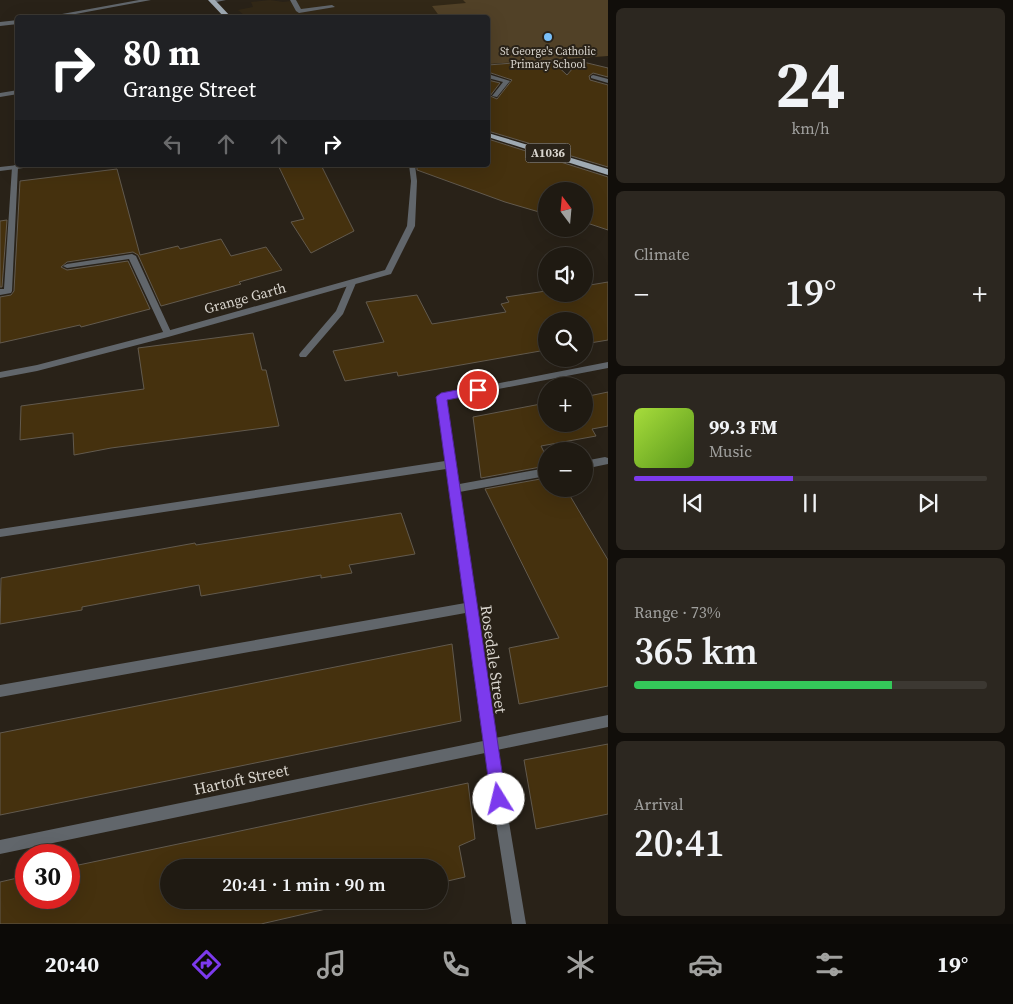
<!DOCTYPE html>
<html lang="en">
<head>
<meta charset="utf-8">
<style>
	body { margin:0; font-family:"Source Serif 4",serif; background:#2c2720; color:#f1f3f6; height:100vh; display:flex; flex-direction:column; font-size:19px; white-space:nowrap }
	* { box-sizing:border-box; margin:0 }
	p { font-size:16px; color:#a1a19f }
	.icon { flex:none; width:28px; height:28px; fill:none; stroke:currentColor; stroke-width:2; stroke-linecap:round; stroke-linejoin:round }
	.map { position:relative; flex:1; overflow:hidden }
	.panel { display:flex; flex-direction:column; gap:8px; padding:8px; background:#110e0a; width:405px }
	.panel>* { flex:none }
	.hud { position:absolute; left:15px; top:15px; width:475px; height:152px; border-radius:5px; box-shadow:0 5px 20px #0002,0 0 0 1px #3c3832; background:#202124; color:#fff; overflow:hidden }
	.needle { width:32px; rotate:344deg }
	.tools { position:absolute; left:538px; top:182px; display:grid; gap:10px }
	.tools a { display:grid; place-items:center; width:55px; height:55px; border-radius:50%; background:#1f1a12; box-shadow:0 5px 20px #0002,0 0 0 1px #3c3832; font-size:25px }
	.speed { position:absolute; left:15px; top:844px; display:flex; gap:10px; font-size:25px; font-weight:700; text-align:center }
	.speed>* { display:grid; place-content:center; width:65px; height:65px; border-radius:50%; background:#1f1a12; box-shadow:0 5px 20px #0002,0 0 0 1px #3c3832; line-height:1 }
	.speed .limit { border:8px solid #d22; background:#fff; color:#111 }
	.pin { position:absolute; display:grid; place-items:center; width:42px; height:42px; color:#fff; margin:-21px; border:2px solid #fff; border-radius:50%; box-shadow:0 1px 5px #0007 }
	.me { position:absolute; width:55px; margin:-28px; rotate:351deg; stroke-linejoin:round; filter:drop-shadow(0 0 4px #0008) }
	.turn { display:flex; align-items:center; gap:18px; height:105px; padding:0 25px; font-size:22px }
	.turn .icon { width:65px; height:65px; stroke-width:2.5 }
	.turn b { display:block; font-size:35px; line-height:42px }
	.lanes { display:flex; align-items:center; height:48px; padding:0 25px; background:#0003; justify-content:center; gap:25px; direction:ltr }
	.lanes .off { opacity:.35 }
	.big { font-size:38px; font-weight:600; line-height:1.1 }
	.panel .tile { flex:1; display:flex; flex-direction:column; justify-content:center; gap:8px; min-width:0; padding:0 18px; border-radius:8px; background:#2c2720 }
	.panel .dial { align-items:center; gap:0 }
	.dial b { font-size:65px; line-height:1 }
	.song { display:flex; align-items:center; gap:15px }
	.cover { width:60px; height:60px; border-radius:8px; background:linear-gradient(135deg,hsl(80 70% 55%),hsl(90 70% 35%)) }
	.played { height:5px; border-radius:2px; background:linear-gradient(90deg,#7c3aed 45%,#3c3832 45%) }
	.keys { display:flex; justify-content:space-around; direction:ltr }
	.heat { display:flex; justify-content:space-between; align-items:center; font-size:28px; direction:ltr }
	.charge { height:8px; border-radius:4px; background:linear-gradient(90deg,#34c759 73%,#3c3832 0) }
	.trip { position:absolute; left:160px; top:859px; width:288px; height:50px; border-radius:25px; background:#1f1a12; box-shadow:0 5px 20px #0002,0 0 0 1px #3c3832; font-weight:600; line-height:50px; text-align:center }
	.dock { display:flex; height:80px; justify-content:space-around; align-items:center; background:#0c0a07; color:#a1a19f }
	.dock .icon { width:35px; height:35px }
	.dock .selected { color:#7c3aed }
	.dock b { font-size:22px; color:#f1f3f6 }
	main { display:flex; flex:1; min-height:0 }
	.map>svg:first-child { display:block }
	.built { fill:#322817 }
	.green { fill:#514127 }
	.building { fill:#45310e; stroke:#625a4e }
	.lines { fill:none; stroke-linecap:round; stroke-linejoin:round }
	.lane { fill:#61666b; fill-rule:evenodd }
	.street { fill:#61666b; fill-rule:evenodd }
	.primary { fill:#9faab3; fill-rule:evenodd }
	.route { fill:#7c3aed; stroke:#51269a }
	.poi-dot { fill:#79bff8; stroke:#292218; stroke-width:2 }
	.labels { text-anchor:middle; dominant-baseline:central; stroke-width:4; stroke-linejoin:round; paint-order:stroke }
	.far-poi-label { font-size:11px; fill:#d9d5ce; stroke:#292218 }
	.shield { fill:#292218; stroke:#a49f97; stroke-width:1 }
	.shield-label { font-size:12px; font-weight:bold; fill:#d9d5ce }
	.street-label { font-size:14px; fill:#d9d5ce; stroke:#292218 }
	.near-street-label { font-size:16px; fill:#d9d5ce; stroke:#292218 }
</style>
</head>
<body>
<main>
<div class="map">
<svg width="608" height="924" viewBox="0 0 608 924">
	<rect width="100%" height="100%" fill="#292218"/>
	<path class="built" d="M270 0 283 2 300 0H608V56L488 64V18H247L238 10 253 7 251 2Z"/>
	<path class="green" d="M463 0H608V56L488 64V18L440 17 432 6 466 3Z"/>
	<g class="building">
		<path d="M551 60 567 75 579 61 608 68V77L593 73 589 76 590 80 608 85V167L488 131V80L500 83 490 96 497 99 512 80 488 72V65Z"/>
		<path d="M488 139 608 177V230L584 222V191H546V214L505 202 417 170V165H488Z"/>
		<path d="M278 165H321L354 231 311 253 291 222 304 219Z"/>
		<path d="M117 169 140 255 178 246 180 249 221 239 231 256 266 247 282 270 239 282 241 284 161 306 138 255 133 252 67 262 61 267 67 270 128 261 150 309 81 327 80 325 0 343V297L11 295 14 291 20 181Z"/>
		<path d="M7 220 2 287H0V221Z"/>
		<path d="M608 282V340L584 344V321H546V350L398 376 397 372 345 381 333 351 384 342 366 302 417 295 432 324 506 312 501 304 509 302 506 297 546 291V294H584V286Z"/>
		<path d="M253 333 262 370H266L279 426 111 448 74 455 73 433 20 440 21 406 144 389 138 348Z"/>
		<path d="M608 392V426L592 429 596 436 541 446 546 456V466L481 478 473 417 546 403V424H584V397Z"/>
		<path d="M546 478V489H566L608 560V686L519 704 509 648 559 638 485 489Z"/>
		<path d="M401 513 415 554 349 565 352 573 321 578V575L201 596 199 585 82 607V610L0 624 1 578 195 543 196 545Z"/>
		<path d="M452 644 461 721 0 815V733Z"/>
		<path d="M608 744V814L536 829 524 760Z"/>
		<path d="M468 783 475 839 459 846 465 877 439 883V868H169V900H365L261 924H0V882L26 876V898H69V867Z"/>
	</g>
	<g class="lines">
		<g class="lane">
			<path d="M290 0H296L301 9 332 5 335 7 299 13 296 11Z"/>
			<path d="M488 74 510 81 497 97 492 96 503 82 488 78Z"/>
			<path d="M593 75 608 79V83L591 78V76Z"/>
			<path d="M15 165 18 167 12 291 11 293 0 295V289H4L12 167Z"/>
			<path d="M132 254 136 256 172 334 171 336H165L164 334 129 259 67 268 63 266 67 264Z"/>
			<path d="M352 280 356 283 343 314 306 357H300L299 355 300 353 336 311 348 283Z"/>
			<path d="M605 457 608 458V464L584 469V461Z"/>
			<path d="M546 468V476L454 493 450 492 449 489 450 486 454 485Z"/>
			<path d="M471 602 475 603 477 607 475 611 471 612 0 697V685Z"/>
		</g>
		<g class="street">
			<path d="M139 0H151L54 18H40Z"/>
			<path d="M210 0H226L212 3Z"/>
			<path d="M18 20V24L0 26V22Z"/>
			<path d="M18 90V94L0 97V93Z"/>
			<path d="M18 165H34L31 167 0 171V167Z"/>
			<path d="M409 165H415L417 181 415 226 391 274 168 337 37 371 0 378V372L37 365 167 331 385 270 407 226 411 181Z"/>
			<path d="M608 362V368L446 399 495 738 608 715V727L497 750 526 924H512L485 753 0 854V840L483 741 446 469 0 537V529L445 461 436 397 438 395Z"/>
		</g>
		<g class="primary">
			<path d="M208 0H215L232 18H225Z"/>
			<path d="M488 133 608 169V175L488 137Z"/>
		</g>
	</g>
	<path class="route" d="M478 386 484 390 482 393 447 400 506 799 504 804 499 807 493 804 491 799 436 397 441 393Z"/>
	<circle class="poi-dot" cx="548" cy="37" r="5"/>
	<g class="labels">
		<g class="far-poi-label">
			<text x="548" y="51">St George's Catholic<tspan x="548" dy="13">Primary School</tspan></text>
		</g>
		<rect class="shield" x="525.5" y="143.5" width="45" height="19" rx="4"/>
		<g class="shield-label">
			<text x="548" y="153">A1036</text>
		</g>
		<g class="street-label">
			<text transform="translate(245 298) rotate(-15)">Grange Garth</text>
		</g>
		<g class="near-street-label">
			<text transform="translate(494 659) rotate(82)">Rosedale Street</text>
			<text transform="translate(241 779) rotate(-12)">Hartoft Street</text>
		</g>
	</g>
</svg>
<div class="tools">
<a><svg class="needle" viewBox="-14 -14 28 28"><path d="M0-13l5 13h-10z" fill="#e53935"/><path d="M0 13l5-13h-10z" fill="#a1a19f"/></svg></a>
<a><svg class="icon" aria-label="sound" viewBox="0 0 24 24"><path d="M4 9h4l5-4v14l-5-4H4zM17 9q2 3 0 6"/></svg></a>
<a><svg class="icon" aria-label="search" viewBox="0 0 24 24"><circle cx="10" cy="10" r="6"/><path d="M15 15l6 6"/></svg></a>
<a>+</a>
<a>−</a>
</div>
<div class="speed"><div class="limit">30</div></div>
<div class="pin" style="left:478px;top:390px;background:#d93025"><svg class="icon" aria-label="arrive" viewBox="0 0 24 24"><path d="M6 21V4h12l-3 4 3 4H6"/></svg></div>
<svg class="me" style="left:499px;top:799px" viewBox="-20 -20 40 40"><circle r="19" fill="#fff"/><path d="M0-13L10 11 0 6-10 11z" fill="#7c3aed"/></svg>
<div class="trip">20:41 · 1 min · 90 m</div>
<div class="hud">
<div class="turn"><svg class="icon" aria-label="right" viewBox="0 0 24 24"><path d="M7 20v-9h11M14 6l5 5-5 5"/></svg><div><b>80 m</b>Grange Street</div></div>
<div class="lanes"><svg class="icon off" aria-label="left" viewBox="0 0 24 24"><path d="M17 20v-9H6M10 6l-5 5 5 5"/></svg><svg class="icon off" aria-label="ahead" viewBox="0 0 24 24"><path d="M12 20V5M6 11l6-6 6 6"/></svg><svg class="icon off" aria-label="ahead" viewBox="0 0 24 24"><path d="M12 20V5M6 11l6-6 6 6"/></svg><svg class="icon" aria-label="right" viewBox="0 0 24 24"><path d="M7 20v-9h11M14 6l5 5-5 5"/></svg></div>
</div>
</div>
<section class="panel">
<div class="tile dial"><b>24</b><p>km/h</p></div>
<div class="tile"><p>Climate</p>
<div class="heat"><a>−</a><b class="big">19°</b><a>+</a></div>
</div>
<div class="tile">
<div class="song"><i class="cover"></i><div><b>99.3 FM</b><p>Music</p></div></div>
<div class="played"></div>
<div class="keys"><svg class="icon" aria-label="previous" viewBox="0 0 24 24"><path d="M18 5L8 12l10 7zM5 5v14"/></svg><svg class="icon" aria-label="pause" viewBox="0 0 24 24"><path d="M8 5v14M16 5v14"/></svg><svg class="icon" aria-label="next" viewBox="0 0 24 24"><path d="M6 5l10 7-10 7zM19 5v14"/></svg></div>
</div>
<div class="tile"><p>Range · 73%</p><b class="big">365 km</b><div class="charge"></div></div>
<div class="tile"><p>Arrival</p><b class="big">20:41</b></div>
</section>
</main>
<nav class="dock">
<b>20:40</b>
<svg class="icon selected" aria-label="directions" viewBox="0 0 24 24"><path d="M12 3l9 9-9 9-9-9zM9 14v-3h6M13 9l2 2-2 2"/></svg>
<svg class="icon" aria-label="music" viewBox="0 0 24 24"><path d="M9 18V5l10-2v13"/><circle cx="6" cy="18" r="3"/><circle cx="16" cy="16" r="3"/></svg>
<svg class="icon" aria-label="phone" viewBox="0 0 24 24"><path d="M5 4h4l2 5-3 2q2 4 5 5l2-3 5 2v4C11 20 4 13 5 4z"/></svg>
<svg class="icon" aria-label="climate" viewBox="0 0 24 24"><path d="M12 3v18M4 7l16 10M4 17L20 7"/></svg>
<svg class="icon" aria-label="car" viewBox="0 0 24 24"><path d="M5 17H2v-5l4-1 3-4h7l3 4 3 1v5h-3M9 17h6M6 11h13"/><circle cx="7" cy="17" r="2"/><circle cx="17" cy="17" r="2"/></svg>
<svg class="icon" aria-label="filters" viewBox="0 0 24 24"><path d="M4 7h16M4 17h16"/><circle cx="9" cy="7" r="2"/><circle cx="15" cy="17" r="2"/></svg>
<b>19°</b>
</nav>
</body>
</html>
